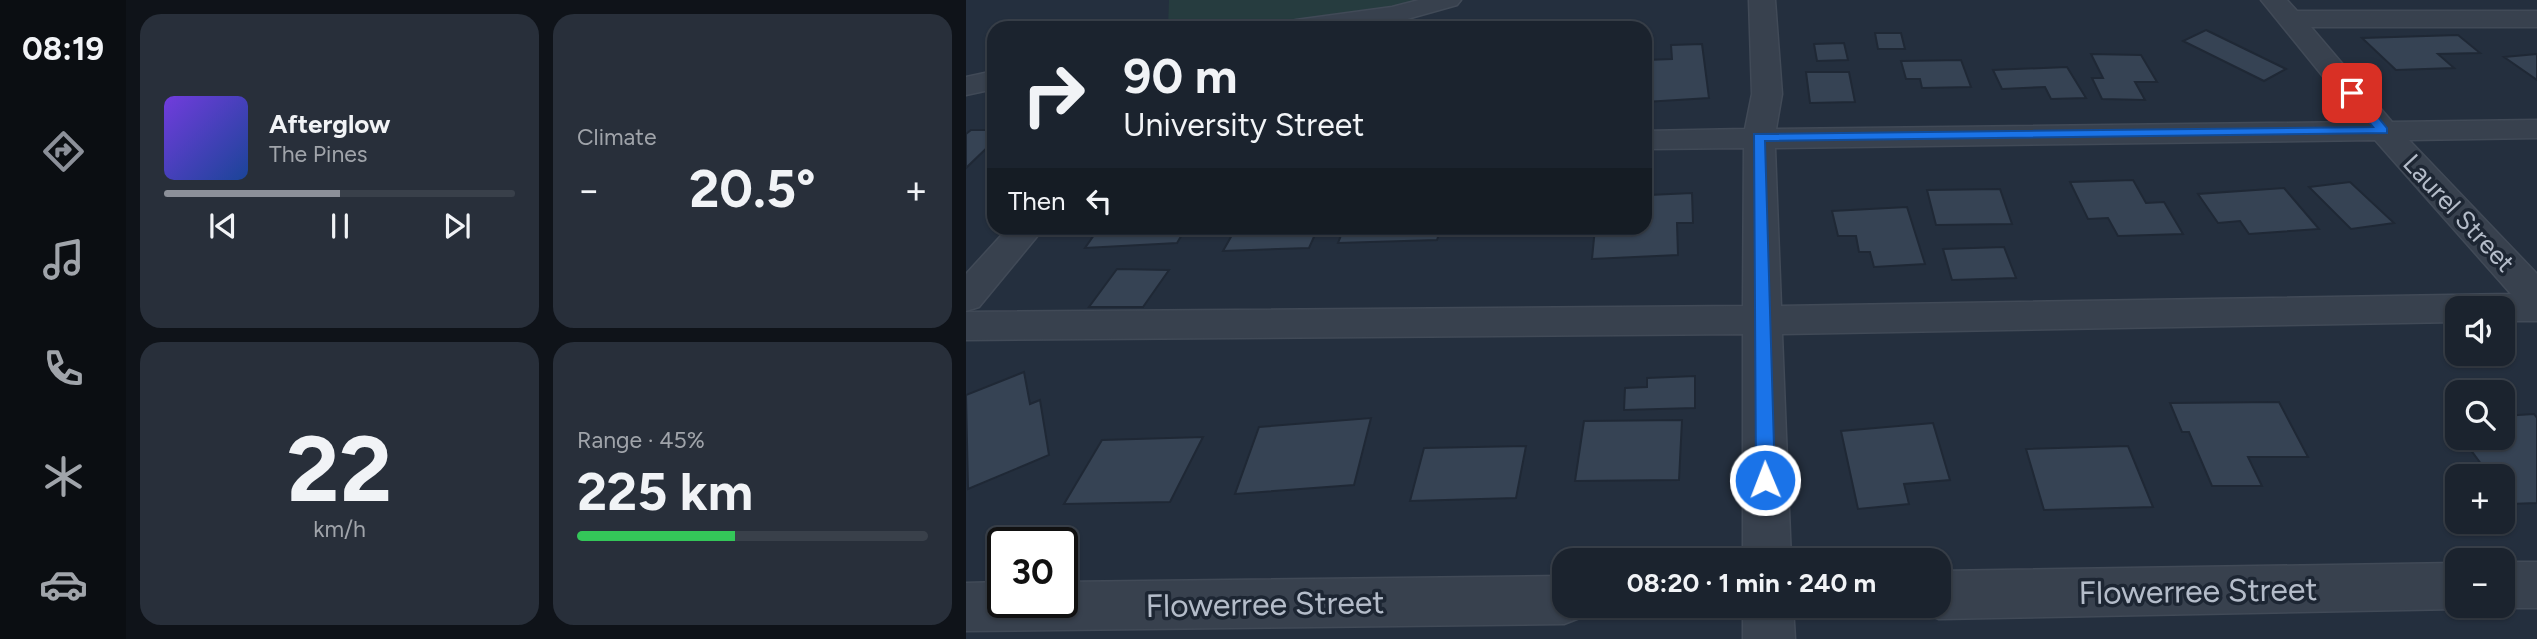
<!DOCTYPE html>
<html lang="en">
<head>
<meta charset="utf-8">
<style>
	body { margin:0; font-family:Figtree,sans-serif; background:#282f3a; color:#f1f3f6; height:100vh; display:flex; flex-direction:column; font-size:26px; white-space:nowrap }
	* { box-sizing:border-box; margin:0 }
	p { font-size:23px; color:#a0a4aa }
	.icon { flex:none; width:38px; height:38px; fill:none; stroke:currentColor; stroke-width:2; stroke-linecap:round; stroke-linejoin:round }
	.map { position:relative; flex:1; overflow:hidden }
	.sheet { display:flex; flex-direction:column; gap:14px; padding:14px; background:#0f1319; width:840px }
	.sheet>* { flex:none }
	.top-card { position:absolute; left:21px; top:21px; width:665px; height:214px; border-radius:21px; box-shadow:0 2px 5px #0004,0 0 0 2px #39404a; background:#1b232e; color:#f1f3f6; overflow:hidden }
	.buttons { position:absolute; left:1479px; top:296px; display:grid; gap:14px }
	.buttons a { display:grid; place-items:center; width:70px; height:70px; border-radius:14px; background:#1b232e; box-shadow:0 2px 5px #0004,0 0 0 2px #39404a; font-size:35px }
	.speed { position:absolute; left:21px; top:527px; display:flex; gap:14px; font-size:35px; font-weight:700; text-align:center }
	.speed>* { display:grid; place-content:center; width:91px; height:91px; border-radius:50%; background:#1b232e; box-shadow:0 2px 5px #0004,0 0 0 2px #39404a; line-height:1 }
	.speed .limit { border:4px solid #111; border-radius:10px; background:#fff; color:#111 }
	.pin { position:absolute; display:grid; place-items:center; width:60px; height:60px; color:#fff; margin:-30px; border-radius:14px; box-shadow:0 4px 10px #0006 }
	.me { position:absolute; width:77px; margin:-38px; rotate:359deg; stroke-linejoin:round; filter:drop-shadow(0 0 5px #0008) }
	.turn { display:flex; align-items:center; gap:24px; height:147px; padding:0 21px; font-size:32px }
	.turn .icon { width:91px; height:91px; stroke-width:2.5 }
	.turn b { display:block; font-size:49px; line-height:60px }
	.then { display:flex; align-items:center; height:66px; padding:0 21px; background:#0003; gap:14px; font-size:26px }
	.big { font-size:52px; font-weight:700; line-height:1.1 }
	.sheet .widget { flex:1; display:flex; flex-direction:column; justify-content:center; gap:10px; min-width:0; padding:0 24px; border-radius:21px; background:#282f3a }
	.sheet .dial { align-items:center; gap:0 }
	.dial b { font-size:91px; line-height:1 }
	.song { display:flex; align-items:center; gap:21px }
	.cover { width:84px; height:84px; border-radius:10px; background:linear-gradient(135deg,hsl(260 70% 55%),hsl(220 70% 35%)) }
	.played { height:7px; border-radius:4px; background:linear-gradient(90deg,#8c9099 50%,#39404a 50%) }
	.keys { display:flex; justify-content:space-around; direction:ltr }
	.heat { display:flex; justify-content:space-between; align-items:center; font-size:38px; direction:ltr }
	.charge { height:10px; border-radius:5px; background:linear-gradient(90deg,#34c759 45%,#39404a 0) }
	.sheet .tiles { flex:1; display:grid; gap:14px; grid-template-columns:repeat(2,1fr) }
	.trip { position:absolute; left:586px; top:548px; width:399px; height:70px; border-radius:21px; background:#1b232e; box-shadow:0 2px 5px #0004,0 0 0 2px #39404a; font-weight:700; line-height:70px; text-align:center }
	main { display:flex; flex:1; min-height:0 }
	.menu { display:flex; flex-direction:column; width:126px; justify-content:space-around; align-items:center; background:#0b0e12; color:#a0a4aa }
	.menu .icon { width:49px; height:49px }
	.menu .current { color:#8c9099 }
	.menu b { font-size:32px; color:#f1f3f6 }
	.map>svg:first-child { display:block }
	.green { fill:#263c3f }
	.building { fill:#364354; stroke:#1f2835; stroke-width:2 }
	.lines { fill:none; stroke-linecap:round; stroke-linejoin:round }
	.minor-casing { stroke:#414a57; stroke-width:3 }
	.path { stroke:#3f5557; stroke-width:3.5; stroke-dasharray:3.5 3.5; stroke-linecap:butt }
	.minor { fill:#38414e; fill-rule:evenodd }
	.route { fill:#1a73e8; stroke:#114b97; stroke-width:2 }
	.labels { text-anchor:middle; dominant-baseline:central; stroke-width:7; stroke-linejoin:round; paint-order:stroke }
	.street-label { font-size:26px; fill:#b4bcc9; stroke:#1d2633 }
	.near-street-label { font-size:32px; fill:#b4bcc9; stroke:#1d2633 }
</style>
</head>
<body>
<main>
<nav class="menu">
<b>08:19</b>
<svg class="icon current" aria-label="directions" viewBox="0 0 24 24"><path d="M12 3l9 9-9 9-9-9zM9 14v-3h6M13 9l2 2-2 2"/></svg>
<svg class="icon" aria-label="music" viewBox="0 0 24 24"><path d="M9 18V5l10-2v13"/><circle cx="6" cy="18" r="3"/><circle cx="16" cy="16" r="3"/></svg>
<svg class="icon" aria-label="phone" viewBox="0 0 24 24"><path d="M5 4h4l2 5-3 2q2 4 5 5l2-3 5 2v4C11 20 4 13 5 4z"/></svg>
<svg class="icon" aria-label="climate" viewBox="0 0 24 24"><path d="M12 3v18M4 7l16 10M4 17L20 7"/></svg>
<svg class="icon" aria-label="car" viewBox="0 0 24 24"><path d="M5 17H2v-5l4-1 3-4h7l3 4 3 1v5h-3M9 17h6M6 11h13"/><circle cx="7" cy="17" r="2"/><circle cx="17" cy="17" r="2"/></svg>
</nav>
<section class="sheet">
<div class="tiles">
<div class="widget">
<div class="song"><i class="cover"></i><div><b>Afterglow</b><p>The Pines</p></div></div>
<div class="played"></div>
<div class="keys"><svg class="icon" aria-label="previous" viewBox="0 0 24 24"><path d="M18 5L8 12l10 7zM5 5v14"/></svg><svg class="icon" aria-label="pause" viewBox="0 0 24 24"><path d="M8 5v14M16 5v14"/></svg><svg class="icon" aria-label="next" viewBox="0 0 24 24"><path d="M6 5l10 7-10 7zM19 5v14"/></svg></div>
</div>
<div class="widget"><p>Climate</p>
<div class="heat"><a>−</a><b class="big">20.5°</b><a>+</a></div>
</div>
<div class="widget dial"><b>22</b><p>km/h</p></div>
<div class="widget"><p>Range · 45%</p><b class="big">225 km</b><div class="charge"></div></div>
</div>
</section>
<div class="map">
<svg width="1571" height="639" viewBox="0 0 1571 639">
	<rect width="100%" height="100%" fill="#242f3e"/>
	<path class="green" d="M203 0H468L433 9 287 28H202Z"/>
	<g class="building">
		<path d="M1240 30 1320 69 1298 81 1217 41Z"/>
		<path d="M909 33H935L939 49H912Z"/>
		<path d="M1492 35 1514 53 1472 54 1488 68 1430 70 1396 38Z"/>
		<path d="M878 43 882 60 851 61 848 44Z"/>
		<path d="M736 44 743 98 679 102V60L706 59 705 45Z"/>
		<path d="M1125 54 1175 55 1191 82H1169L1179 100 1136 99 1126 78H1137Z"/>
		<path d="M1571 54V80L1538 57Z"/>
		<path d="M995 60 1005 87 956 88 954 79H940L935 61Z"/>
		<path d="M1101 67 1120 98 1085 99 1079 87 1036 89 1027 70Z"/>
		<path d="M840 72H883L889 102 844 103Z"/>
		<path d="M5 130H28V141L0 168V134Z"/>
		<path d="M1167 180 1180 203 1198 202 1217 234 1152 236 1142 218 1122 219 1104 182Z"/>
		<path d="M1384 182 1428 223 1385 229 1343 187Z"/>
		<path d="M1318 188 1353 229 1283 234 1274 221 1252 223 1232 194Z"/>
		<path d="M1034 189 1046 224 970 225 961 190Z"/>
		<path d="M726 193 727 223H711L712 255 626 259 629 228H679L683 195Z"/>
		<path d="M941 207 959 264 908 267 904 252H893L890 236H872L866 211Z"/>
		<path d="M133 228H220L211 243 119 248Z"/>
		<path d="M270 228H352L343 248 257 251Z"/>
		<path d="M378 228H475L471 240 372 243Z"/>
		<path d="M1038 247 1050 278 986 280 977 249Z"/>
		<path d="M151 269 203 270 177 307H123Z"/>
		<path d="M58 372 64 404 74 400 83 455 2 489 0 395Z"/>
		<path d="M729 376V408L658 410 659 388 681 387V378Z"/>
		<path d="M1313 402 1342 457H1282L1296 486H1246L1223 432H1216L1204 403Z"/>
		<path d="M1568 414 1571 418V503L1544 504 1536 493V476H1524L1496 438H1536V416Z"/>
		<path d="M405 418 388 485 269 494 293 427Z"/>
		<path d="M716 420 713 480 609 481 618 421Z"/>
		<path d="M967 423 984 480 938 484 943 504 892 509 875 431Z"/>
		<path d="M237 437 204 502 98 504 136 440Z"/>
		<path d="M560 446 550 498 444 501 458 448Z"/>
		<path d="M1162 446 1187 507 1078 510 1060 449Z"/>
	</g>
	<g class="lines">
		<g class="minor-casing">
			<g id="minor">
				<path d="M453 0H495L491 5 427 23 388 28H317L321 22 330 20 426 7Z"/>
				<path d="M783 0H809L816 94 810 129 1394 122 1295 0H1321L1331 11H1571V27H1345L1426 122 1571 120V138L1443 140 1571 274V321H1536V308H1491V322L816 334 825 560H777V334L0 340V312L777 306 778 148 679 149V131L779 129 786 94ZM1409 140 1545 294 815 306 809 148Z"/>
				<path d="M28 71V89L0 95V77Z"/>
				<path d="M42 228H78L13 307 0 311V274Z"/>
				<path d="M1536 562H1571V608H1536L1529 606H1536Z"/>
				<path d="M1491 563V606H1501L1491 609 973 619 955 612 953 606H973V571Z"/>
				<path d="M598 576V606H621L616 617 598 624 0 631V583L37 582V602H96V582Z"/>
				<path d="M777 606H827L829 639H777Z"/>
			</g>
		</g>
		<path class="path" d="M267 28 301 24"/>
		<use href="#minor" class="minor"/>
	</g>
	<path class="route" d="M1386 90 1391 91 1421 128V133L799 141 809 480 806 486 799 488 793 486 790 480 788 134 1407 127 1380 93Z"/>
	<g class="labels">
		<g class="street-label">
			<text transform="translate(1493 213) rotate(47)">Laurel Street</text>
		</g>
		<g class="near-street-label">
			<text transform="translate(1232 591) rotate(-1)">Flowerree Street</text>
			<text transform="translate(299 604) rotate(-1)">Flowerree Street</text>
		</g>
	</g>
</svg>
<div class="buttons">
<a><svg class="icon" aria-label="sound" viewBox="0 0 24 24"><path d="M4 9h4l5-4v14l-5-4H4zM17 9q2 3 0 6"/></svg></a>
<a><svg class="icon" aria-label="search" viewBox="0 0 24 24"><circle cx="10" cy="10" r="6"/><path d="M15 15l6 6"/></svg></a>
<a>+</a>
<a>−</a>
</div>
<div class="speed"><div class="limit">30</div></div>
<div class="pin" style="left:1386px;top:93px;background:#d93025"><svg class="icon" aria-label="arrive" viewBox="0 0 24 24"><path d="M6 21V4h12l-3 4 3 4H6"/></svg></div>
<svg class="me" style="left:799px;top:480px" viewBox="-20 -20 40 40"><circle r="17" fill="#1a73e8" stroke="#fff" stroke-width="3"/><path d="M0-11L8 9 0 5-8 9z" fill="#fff"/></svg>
<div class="trip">08:20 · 1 min · 240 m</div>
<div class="top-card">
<div class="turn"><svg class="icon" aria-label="right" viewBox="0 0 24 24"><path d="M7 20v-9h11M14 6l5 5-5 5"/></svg><div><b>90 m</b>University Street</div></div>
<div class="then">Then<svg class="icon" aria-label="left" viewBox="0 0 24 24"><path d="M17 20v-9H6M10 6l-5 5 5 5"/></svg></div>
</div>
</div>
</main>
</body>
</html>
